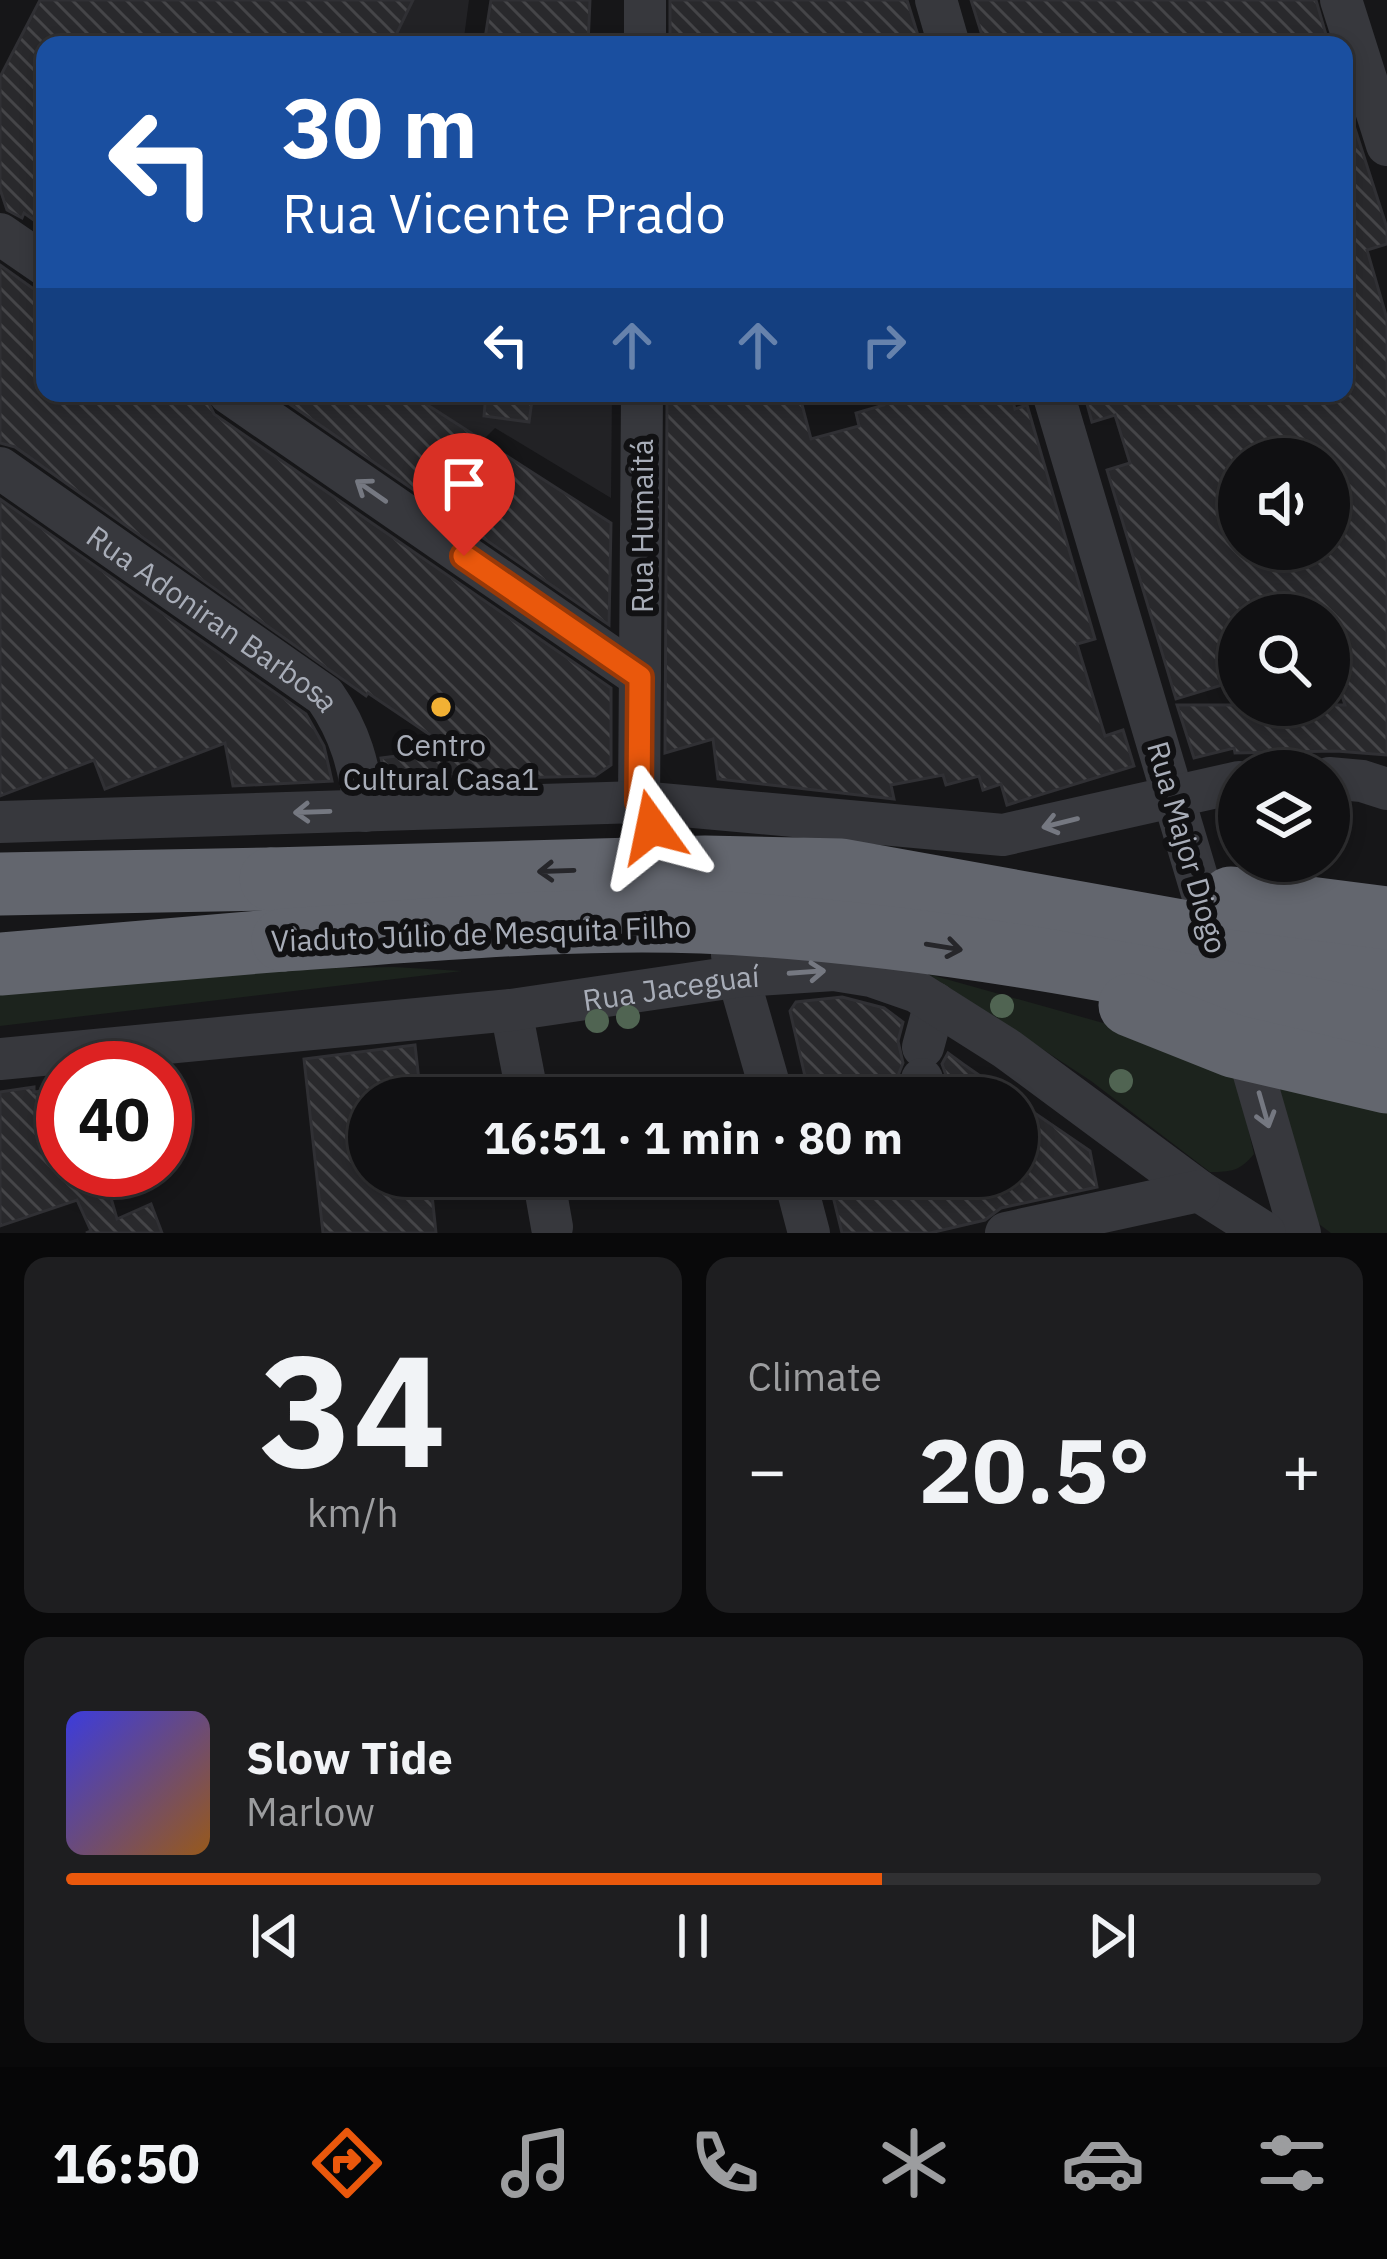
<!DOCTYPE html>
<html lang="en">
<head>
<meta charset="utf-8">
<style>
	body { margin:0; font-family:"IBM Plex Sans",sans-serif; background:#1e1e20; color:#f1f3f6; height:100vh; display:flex; flex-direction:column; font-size:45px; white-space:nowrap }
	* { box-sizing:border-box; margin:0 }
	p { font-size:39px; color:#9c9d9f }
	.icon { flex:none; width:66px; height:66px; fill:none; stroke:currentColor; stroke-width:2; stroke-linecap:round; stroke-linejoin:round }
	.map { position:relative; height:1233px; overflow:hidden }
	.panel { display:flex; flex-direction:column; gap:24px; padding:24px; background:#09090a; flex:1 }
	.panel>* { flex:none }
	.guide { position:absolute; left:36px; top:36px; width:1317px; height:366px; border-radius:24px; box-shadow:0 6px 18px #0003,0 0 0 3px #303032; background:#1a4fa0; color:#fff; overflow:hidden }
	.buttons { position:absolute; left:1218px; top:438px; display:grid; gap:24px }
	.buttons a { display:grid; place-items:center; width:132px; height:132px; border-radius:50%; background:#101012; box-shadow:0 6px 18px #0003,0 0 0 3px #303032; font-size:60px }
	.speed { position:absolute; left:36px; top:1041px; display:flex; gap:24px; font-size:60px; font-weight:700; text-align:center }
	.speed>* { display:grid; place-content:center; width:156px; height:156px; border-radius:50%; background:#101012; box-shadow:0 6px 18px #0003,0 0 0 3px #303032; line-height:1 }
	.speed .limit { border:18px solid #d22; background:#fff; color:#111 }
	.pin { position:absolute; display:grid; place-items:center; width:102px; height:102px; color:#fff; margin:-123px -51px; border-radius:50% 50% 50% 0; rotate:-45deg; box-shadow:0 0 12px #0007 }
	.pin .icon { rotate:45deg }
	.me { position:absolute; width:132px; margin:-66px; rotate:348deg; stroke-linejoin:round; filter:drop-shadow(0 0 9px #0008) }
	.turn { display:flex; align-items:center; gap:42px; height:252px; padding:0 48px; font-size:54px }
	.turn .icon { width:156px; height:156px; stroke-width:2.5 }
	.turn b { display:block; font-size:84px; line-height:102px }
	.lanes { display:flex; align-items:center; height:114px; padding:0 48px; background:#0003; justify-content:center; gap:60px; direction:ltr }
	.lanes .off { opacity:.35 }
	.big { font-size:90px; font-weight:800; line-height:1.1 }
	.panel .tile { flex:1; display:flex; flex-direction:column; justify-content:center; gap:18px; min-width:0; padding:0 42px; border-radius:24px; background:#1e1e20 }
	.panel .dial { align-items:center; gap:0 }
	.dial b { font-size:156px; line-height:1 }
	.song { display:flex; align-items:center; gap:36px }
	.cover { width:144px; height:144px; border-radius:18px; background:linear-gradient(135deg,hsl(240 70% 55%),hsl(30 70% 35%)) }
	.played { height:12px; border-radius:6px; background:linear-gradient(90deg,#ea580c 65%,#303032 65%) }
	.keys { display:flex; justify-content:space-around; direction:ltr }
	.heat { display:flex; justify-content:space-between; align-items:center; font-size:66px; direction:ltr }
	.panel .tiles { flex:1; display:grid; gap:24px; grid-template-columns:1fr 1fr }
	.tile:last-child { grid-column:span 2 }
	.trip { position:absolute; left:348px; top:1077px; width:690px; height:120px; border-radius:60px; background:#101012; box-shadow:0 6px 18px #0003,0 0 0 3px #303032; font-weight:800; line-height:120px; text-align:center }
	.tabs { display:flex; height:192px; justify-content:space-around; align-items:center; background:#060607; color:#9c9d9f }
	.tabs .icon { width:84px; height:84px }
	.tabs .selected { color:#ea580c }
	.tabs b { font-size:54px; color:#f1f3f6 }
	.map>svg:first-child { display:block }
	.built { fill:#222225 }
	.green { fill:#1c231d }
	.building { fill:url(#building-back-hatch); stroke:#303034; stroke-width:3; fill-rule:evenodd }
	.lines { fill:none; stroke-linecap:round; stroke-linejoin:round }
	.minor { stroke:#37383d; stroke-width:42 }
	.highway { stroke:#63666e; stroke-width:63 }
	.highway-bridge { stroke:#63666e; stroke-width:63 }
	.tree { fill:#506452 }
	.oneway { stroke:#757881 }
	.oneway2 { stroke:#26262a }
	.route-casing { stroke:#983908; stroke-width:30 }
	.route { stroke:#ea580c; stroke-width:21 }
	.poi-dot { fill:#f2b134; stroke:#111113; stroke-width:4.5 }
	.labels { text-anchor:middle; dominant-baseline:central; stroke-width:12; stroke-linejoin:round; paint-order:stroke }
	.street-label { font-size:30px; fill:#a8adb8; stroke:#111113 }
	.poi-label { font-size:30px; fill:#a8adb8; stroke:#111113 }
</style>
</head>
<body>
<div class="map">
<svg width="1387" height="1233" viewBox="0 0 1387 1233">
	<defs>
		<pattern id="building-back-hatch" width="6" height="6" patternUnits="userSpaceOnUse" patternTransform="scale(3)"><rect width="6" height="6" fill="#29292c"/><path d="M-1 5l2 2M0 0l6 6M5-1l2 2" fill="none" stroke="#454548"/></pattern>
	</defs>
	<rect width="100%" height="100%" fill="#161618"/>
	<g class="built">
		<path d="M303 0H469L463 45H280Z"/>
		<path d="M411 393H612L611 498 495 428 483 440Z"/>
	</g>
	<g class="green">
		<path d="M394 967 462 971 0 1026V986L281 969Z"/>
		<path d="M928 974 1132 1031 1235 1072 1254 1154C1240 1171 1231 1172 1210 1172L1091 1081Z"/>
		<path d="M1273 1066 1387 1103V1233H1331L1315 1221Z"/>
	</g>
	<g class="building">
		<path d="M40 0H413L391 45H45V228L24 213 22 218 7 210 0 189V77Z"/>
		<path d="M491 0H590L588 45H484Z"/>
		<path d="M670 0H907L921 45H670Z"/>
		<path d="M971 0H1316L1329 45H985Z"/>
		<path d="M1348 107 1387 228V244L1367 250 1387 319V755L1336 751 1235 753 1234 748 1194 758 1177 705H1345L1329 655V615H1239V680L1176 699 1107 470 1130 463 1115 415 1092 422 1084 393H1344V108ZM1239 459H1329V549H1239Z"/>
		<path d="M0 265 45 297V393H204L214 414 611 688V765L595 776 457 779 454 776 406 781 384 771 381 758 451 749 368 693 366 696 15 447 0 443Z"/>
		<path d="M280 393H409L611 523 609 625 278 396Z"/>
		<path d="M486 393H533L529 422 484 416Z"/>
		<path d="M695 393H799L811 439 859 426 856 413 884 405 881 393H1011L1015 409 1027 405 1095 639 1077 644 1105 736 1123 730 1134 766 1007 805 1001 784 983 790 979 776 946 785 943 775 891 785 894 799 718 779 713 739 665 753 667 401Z"/>
		<path d="M0 499 306 714 324 746 332 781 233 786 225 743 105 789 94 760 0 796Z"/>
		<path d="M842 997 884 1008 903 1022 898 1041 903 1063 897 1078V1098H810L790 1011 796 1002Z"/>
		<path d="M415 1045 421 1098H369V1176H430L436 1233H323L304 1059Z"/>
		<path d="M948 1053 963 1064 1012 1098H947V1078L942 1064Z"/>
		<path d="M34 1087V1092L63 1089V1170H103L117 1219 151 1204 162 1233H86L91 1231 77 1200 0 1226V1092Z"/>
		<path d="M1017 1101 1090 1151 1097 1187 1001 1208 985 1220 930 1233H842L828 1176H1026L1017 1151Z"/>
	</g>
	<g class="lines">
		<g class="minor">
			<path d="M936 0 949 45"/>
			<path d="M1341 0 1387 145"/>
			<path d="M645 45V0"/>
			<path d="M0 234 45 265"/>
			<path d="M229 393 640 677"/>
			<path d="M642 393 639 802 651 826"/>
			<path d="M1053 393 1217 944"/>
			<path id="s1" d="M0 468 325 696C351 733 359 766 365 811"/>
			<path d="M1329 778 1362 781 1387 789"/>
			<path d="M0 822 639 802 1003 835 1239 782"/>
			<path d="M732 955 773 1098"/>
			<path d="M511 1010 528 1098"/>
			<path d="M1242 1033 1300 1233"/>
			<path d="M923 1047 935 1003"/>
			<path id="s2" d="M0 1059 511 1010 741 976 834 970 871 976 917 992 1007 1049 1199 1191 1265 1233"/>
			<path d="M922 1079V1095"/>
			<path d="M543 1176 552 1227"/>
			<path d="M794 1176 809 1233"/>
			<path d="M1006 1233 1199 1191"/>
		</g>
		<g class="highway">
			<path d="M0 884 271 879"/>
			<path d="M0 964 283 940"/>
		</g>
		<g class="highway-bridge">
			<path d="M271 879 705 867 841 870 1387 968"/>
			<path d="M1231 898 1387 918"/>
			<path d="M283 940C422 931 563 917 702 922 932 932 1162 980 1387 1024"/>
			<path d="M1130 1005 1233 1046 1387 1082"/>
		</g>
	</g>
	<g class="tree">
		<circle cx="1002" cy="1006" r="12"/>
		<circle cx="628" cy="1017" r="12"/>
		<circle cx="597" cy="1021" r="12"/>
		<circle cx="1121" cy="1081" r="12"/>
	</g>
	<defs><path id="oneway-shaft" d="M-6 0H5M1.5-3L5.5 0L1.5 3" fill="none" stroke-width="1.6" stroke-linecap="round" stroke-linejoin="round" transform="scale(3)"/></defs>
	<g class="oneway">
		<use href="#oneway-shaft" transform="translate(371 491) rotate(-145)"/>
		<use href="#oneway-shaft" transform="translate(312 812) rotate(178)"/>
		<use href="#oneway-shaft" transform="translate(1060 823) rotate(166)"/>
		<use href="#oneway-shaft" transform="translate(807 972) rotate(-4)"/>
		<use href="#oneway-shaft" transform="translate(1264 1110) rotate(74)"/>
	</g>
	<g class="oneway2">
		<use href="#oneway-shaft" transform="translate(556 871) rotate(178)"/>
		<use href="#oneway-shaft" transform="translate(944 947) rotate(9)"/>
	</g>
	<g class="lines">
		<g class="route-casing">
			<path id="route" d="M464 556 640 677 639 802 652 827"/>
		</g>
		<use href="#route" class="route"/>
	</g>
	<circle class="poi-dot" cx="441" cy="707" r="12"/>
	<g class="labels">
		<g class="street-label">
			<text transform="translate(641 526) rotate(-90)">Rua Humaitá</text>
			<text stroke="none"><textPath href="#s1" startOffset="261">Rua Adoniran Barbosa</textPath></text>
			<text transform="translate(1188 847) rotate(74)">Rua Major Diogo</text>
			<text transform="translate(481 933) rotate(-2)">Viaduto Júlio de Mesquita Filho</text>
			<text stroke="none"><textPath href="#s2" startOffset="675">Rua Jaceguaí</textPath></text>
		</g>
		<g class="poi-label">
			<text x="441" y="744">Centro<tspan x="441" dy="34">Cultural Casa1</tspan></text>
		</g>
	</g>
</svg>
<div class="buttons">
<a><svg class="icon" aria-label="sound" viewBox="0 0 24 24"><path d="M4 9h4l5-4v14l-5-4H4zM17 9q2 3 0 6"/></svg></a>
<a><svg class="icon" aria-label="search" viewBox="0 0 24 24"><circle cx="10" cy="10" r="6"/><path d="M15 15l6 6"/></svg></a>
<a><svg class="icon" aria-label="layers" viewBox="0 0 24 24"><path d="M12 4l9 5-9 5-9-5zM3 14l9 5 9-5"/></svg></a>
</div>
<div class="speed"><div class="limit">40</div></div>
<div class="pin" style="left:464px;top:556px;background:#d93025"><svg class="icon" aria-label="arrive" viewBox="0 0 24 24"><path d="M6 21V4h12l-3 4 3 4H6"/></svg></div>
<svg class="me" style="left:652px;top:827px" viewBox="-20 -20 40 40"><path d="M0-17L14 15 0 8-14 15z" fill="#ea580c" stroke="#fff" stroke-width="4"/></svg>
<div class="trip">16:51 · 1 min · 80 m</div>
<div class="guide">
<div class="turn"><svg class="icon" aria-label="left" viewBox="0 0 24 24"><path d="M17 20v-9H6M10 6l-5 5 5 5"/></svg><div><b>30 m</b>Rua Vicente Prado</div></div>
<div class="lanes"><svg class="icon" aria-label="left" viewBox="0 0 24 24"><path d="M17 20v-9H6M10 6l-5 5 5 5"/></svg><svg class="icon off" aria-label="ahead" viewBox="0 0 24 24"><path d="M12 20V5M6 11l6-6 6 6"/></svg><svg class="icon off" aria-label="ahead" viewBox="0 0 24 24"><path d="M12 20V5M6 11l6-6 6 6"/></svg><svg class="icon off" aria-label="right" viewBox="0 0 24 24"><path d="M7 20v-9h11M14 6l5 5-5 5"/></svg></div>
</div>
</div>
<section class="panel">
<div class="tiles">
<div class="tile dial"><b>34</b><p>km/h</p></div>
<div class="tile"><p>Climate</p>
<div class="heat"><a>−</a><b class="big">20.5°</b><a>+</a></div>
</div>
<div class="tile">
<div class="song"><i class="cover"></i><div><b>Slow Tide</b><p>Marlow</p></div></div>
<div class="played"></div>
<div class="keys"><svg class="icon" aria-label="previous" viewBox="0 0 24 24"><path d="M18 5L8 12l10 7zM5 5v14"/></svg><svg class="icon" aria-label="pause" viewBox="0 0 24 24"><path d="M8 5v14M16 5v14"/></svg><svg class="icon" aria-label="next" viewBox="0 0 24 24"><path d="M6 5l10 7-10 7zM19 5v14"/></svg></div>
</div>
</div>
</section>
<nav class="tabs">
<b>16:50</b>
<svg class="icon selected" aria-label="directions" viewBox="0 0 24 24"><path d="M12 3l9 9-9 9-9-9zM9 14v-3h6M13 9l2 2-2 2"/></svg>
<svg class="icon" aria-label="music" viewBox="0 0 24 24"><path d="M9 18V5l10-2v13"/><circle cx="6" cy="18" r="3"/><circle cx="16" cy="16" r="3"/></svg>
<svg class="icon" aria-label="phone" viewBox="0 0 24 24"><path d="M5 4h4l2 5-3 2q2 4 5 5l2-3 5 2v4C11 20 4 13 5 4z"/></svg>
<svg class="icon" aria-label="climate" viewBox="0 0 24 24"><path d="M12 3v18M4 7l16 10M4 17L20 7"/></svg>
<svg class="icon" aria-label="car" viewBox="0 0 24 24"><path d="M5 17H2v-5l4-1 3-4h7l3 4 3 1v5h-3M9 17h6M6 11h13"/><circle cx="7" cy="17" r="2"/><circle cx="17" cy="17" r="2"/></svg>
<svg class="icon" aria-label="filters" viewBox="0 0 24 24"><path d="M4 7h16M4 17h16"/><circle cx="9" cy="7" r="2"/><circle cx="15" cy="17" r="2"/></svg>
</nav>
</body>
</html>
